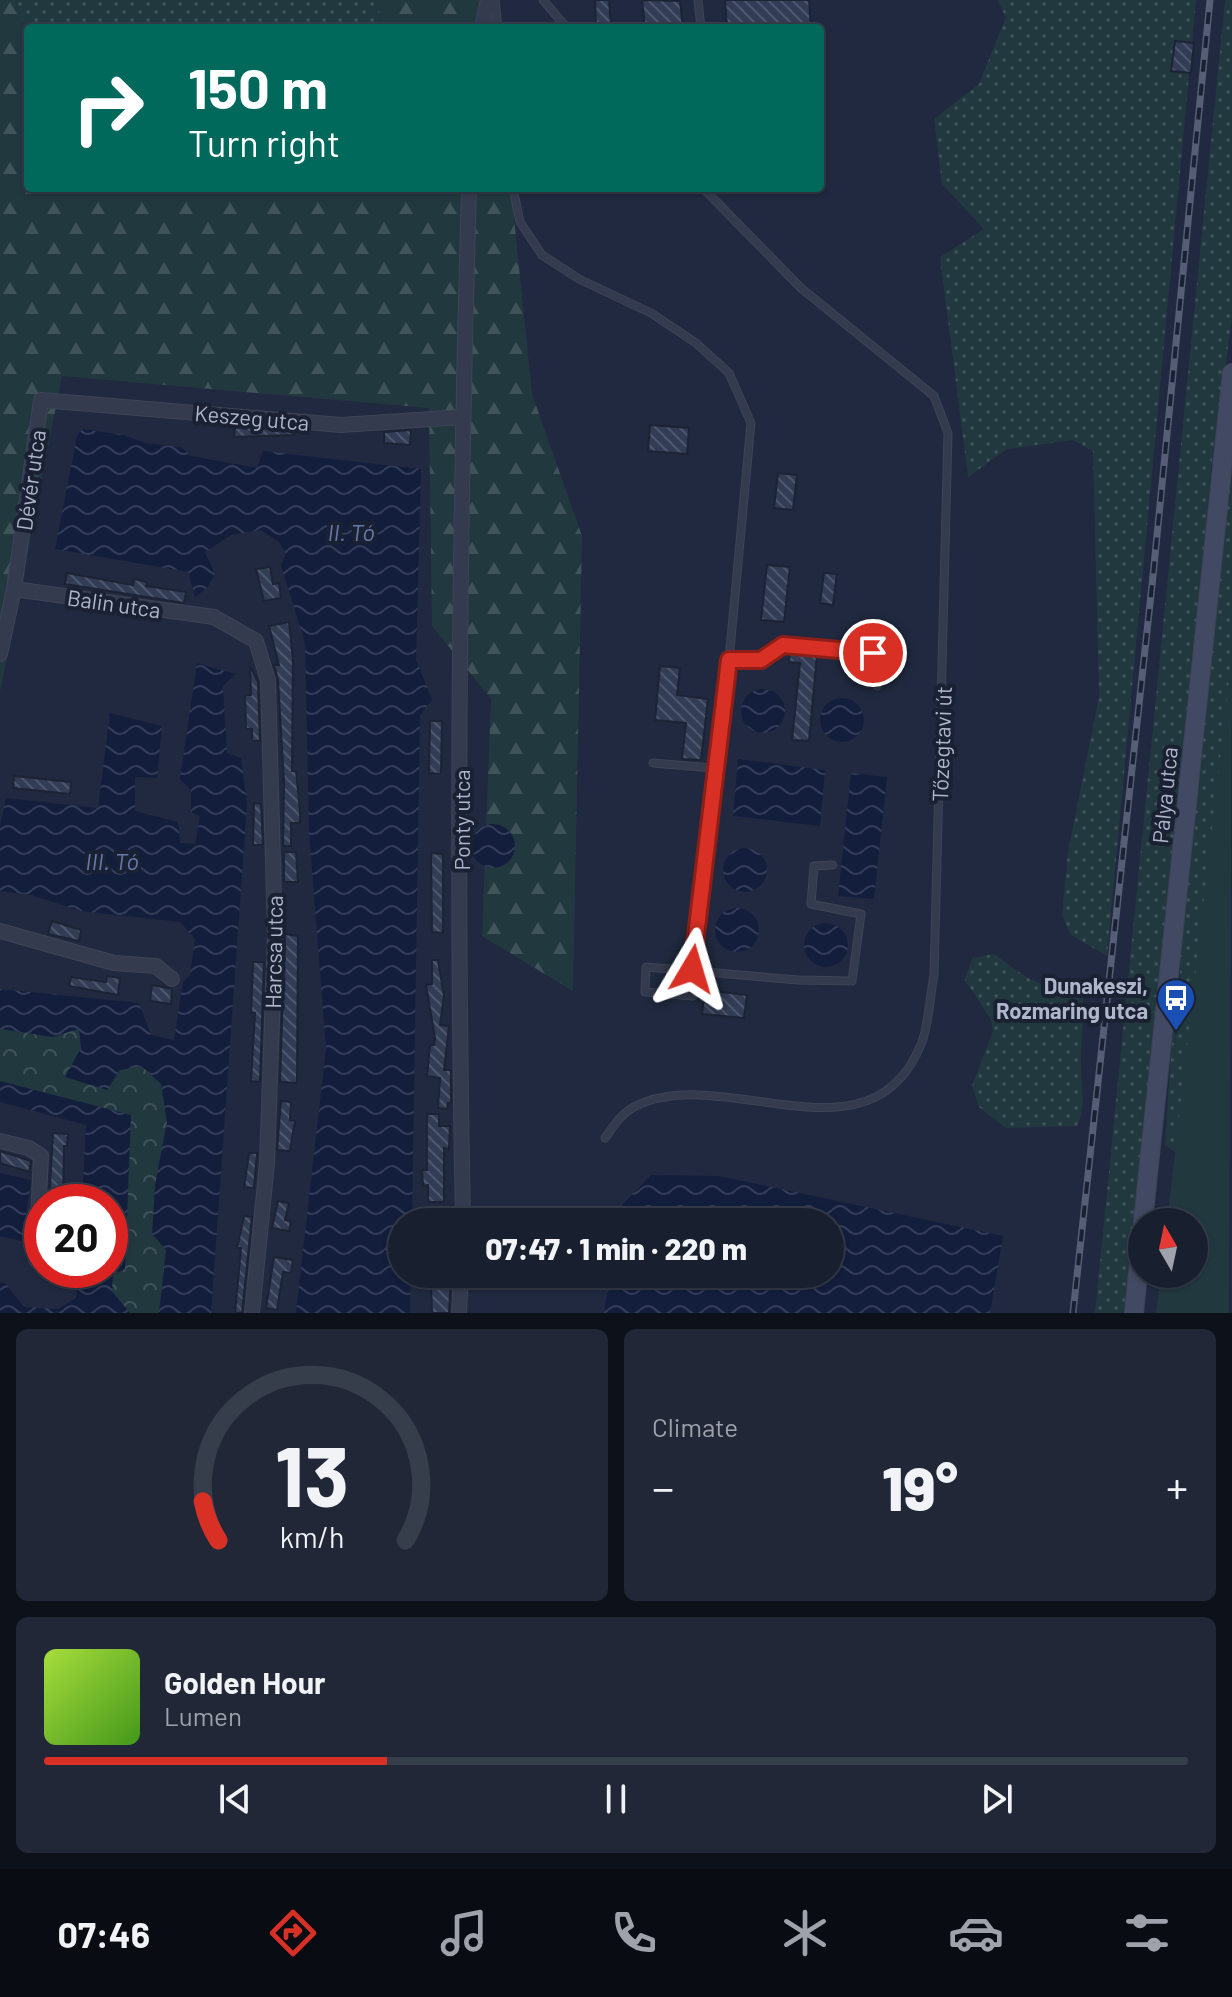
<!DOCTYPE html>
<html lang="en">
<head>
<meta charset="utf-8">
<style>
	body { margin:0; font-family:Barlow,sans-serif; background:#212737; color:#f1f3f6; height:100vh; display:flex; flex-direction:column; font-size:30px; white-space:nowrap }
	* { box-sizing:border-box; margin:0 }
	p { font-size:26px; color:#9fa2aa }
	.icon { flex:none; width:44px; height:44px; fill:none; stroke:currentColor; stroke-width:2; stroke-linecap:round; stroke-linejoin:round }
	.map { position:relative; height:1313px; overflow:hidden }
	.side { display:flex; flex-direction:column; gap:16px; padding:16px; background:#0d111a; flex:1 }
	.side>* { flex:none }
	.top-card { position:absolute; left:24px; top:24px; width:800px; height:168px; border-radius:8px; box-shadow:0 2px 6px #0004,0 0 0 2px #363d4b; background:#00695c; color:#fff; overflow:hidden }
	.needle { width:52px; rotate:351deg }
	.buttons { position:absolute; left:1128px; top:1208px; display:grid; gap:16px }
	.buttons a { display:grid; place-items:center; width:80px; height:80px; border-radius:50%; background:#181f2f; box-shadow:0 2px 6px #0004,0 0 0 2px #363d4b; font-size:40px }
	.speed { position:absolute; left:24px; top:1184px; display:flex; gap:16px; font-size:40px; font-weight:700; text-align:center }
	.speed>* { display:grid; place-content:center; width:104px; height:104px; border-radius:50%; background:#181f2f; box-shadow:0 2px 6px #0004,0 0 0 2px #363d4b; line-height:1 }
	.speed .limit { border:12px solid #d22; background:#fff; color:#111 }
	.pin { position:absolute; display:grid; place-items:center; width:68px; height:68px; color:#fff; margin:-34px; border:4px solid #fff; border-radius:50%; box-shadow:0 2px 8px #0007 }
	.me { position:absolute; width:88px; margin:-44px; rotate:7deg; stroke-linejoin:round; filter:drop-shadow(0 0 6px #0008) }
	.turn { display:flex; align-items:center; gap:28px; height:168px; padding:0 32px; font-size:36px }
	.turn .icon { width:104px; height:104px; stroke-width:2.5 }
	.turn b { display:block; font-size:56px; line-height:68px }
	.big { font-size:60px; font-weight:800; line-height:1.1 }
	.side .widget { flex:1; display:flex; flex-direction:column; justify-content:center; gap:12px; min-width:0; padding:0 28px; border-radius:12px; background:#212737 }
	.side .dial { align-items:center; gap:0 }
	.dial svg { height:208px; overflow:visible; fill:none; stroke:#363d4b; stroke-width:7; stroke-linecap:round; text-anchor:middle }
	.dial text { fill:#f1f3f6; stroke:none }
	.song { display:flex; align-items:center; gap:24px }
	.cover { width:96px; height:96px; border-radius:12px; background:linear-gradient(135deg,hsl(80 70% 55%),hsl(100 70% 35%)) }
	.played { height:8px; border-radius:4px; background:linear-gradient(90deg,#d93025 30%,#363d4b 30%) }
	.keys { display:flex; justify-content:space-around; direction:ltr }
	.heat { display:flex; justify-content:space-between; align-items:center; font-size:44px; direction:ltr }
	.side .tiles { flex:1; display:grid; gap:16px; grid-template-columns:1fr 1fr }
	.widget:last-child { grid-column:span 2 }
	.trip { position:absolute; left:388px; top:1208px; width:456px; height:80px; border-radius:40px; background:#181f2f; box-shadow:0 2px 6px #0004,0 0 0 2px #363d4b; font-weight:800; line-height:80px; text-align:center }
	.menu { display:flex; height:128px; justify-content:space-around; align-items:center; background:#0a0c13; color:#9fa2aa }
	.menu .icon { width:56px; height:56px }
	.menu .selected { color:#d93025 }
	.menu b { font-size:36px; color:#f1f3f6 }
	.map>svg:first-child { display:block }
	.grass { fill:url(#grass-dots) }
	.forest { fill:url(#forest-firs) }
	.park { fill:url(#park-crowns) }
	.pitch { fill:#22383f }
	.water { fill:url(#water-waves) }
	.building { fill:url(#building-back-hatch); stroke:#1c2335; stroke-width:2 }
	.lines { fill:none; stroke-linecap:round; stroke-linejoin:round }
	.lane-casing { stroke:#3e4457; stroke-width:9 }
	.street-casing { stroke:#3e4457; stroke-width:16 }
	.secondary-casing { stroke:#3e4457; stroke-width:20 }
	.lane { stroke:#353b4e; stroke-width:7 }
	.street { stroke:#353b4e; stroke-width:14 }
	.secondary { stroke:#424962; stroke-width:18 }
	.rail-casing { stroke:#565e76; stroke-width:7 }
	.rail { stroke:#1a2133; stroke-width:4; stroke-dasharray:12; stroke-linecap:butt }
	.route-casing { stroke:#8d1f18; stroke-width:20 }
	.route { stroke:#d93025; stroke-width:14 }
	.labels { text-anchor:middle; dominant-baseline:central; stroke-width:8; stroke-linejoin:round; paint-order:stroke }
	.street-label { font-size:22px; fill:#b0b6ca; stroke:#1a2133 }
	.poi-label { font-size:22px; font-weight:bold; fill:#b0b6ca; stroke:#1a2133; text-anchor:end }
	.water-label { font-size:24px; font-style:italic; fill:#6579ad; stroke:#1a2133 }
</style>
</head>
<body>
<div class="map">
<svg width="1232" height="1313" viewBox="0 0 1232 1313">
	<defs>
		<pattern id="grass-dots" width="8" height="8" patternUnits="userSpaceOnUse" patternTransform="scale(2)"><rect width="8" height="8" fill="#22383f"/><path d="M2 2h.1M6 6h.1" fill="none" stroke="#405359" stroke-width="1.8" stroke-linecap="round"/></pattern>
		<pattern id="forest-firs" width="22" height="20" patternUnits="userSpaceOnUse" patternTransform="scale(2)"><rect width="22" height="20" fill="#22383f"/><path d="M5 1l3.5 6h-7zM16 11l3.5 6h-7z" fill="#405359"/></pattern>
		<pattern id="park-crowns" width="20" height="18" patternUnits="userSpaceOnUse" patternTransform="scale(2)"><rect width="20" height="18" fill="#22383f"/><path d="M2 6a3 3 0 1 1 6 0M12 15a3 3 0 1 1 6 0" fill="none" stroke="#405359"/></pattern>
		<pattern id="water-waves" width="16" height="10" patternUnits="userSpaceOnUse" patternTransform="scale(2)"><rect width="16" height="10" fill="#131e3d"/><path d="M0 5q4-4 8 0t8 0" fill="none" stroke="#333c58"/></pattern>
		<pattern id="building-back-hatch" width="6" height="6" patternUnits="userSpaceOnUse" patternTransform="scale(2)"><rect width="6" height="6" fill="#323c55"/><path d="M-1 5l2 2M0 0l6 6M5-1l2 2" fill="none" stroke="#4d566c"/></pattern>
	</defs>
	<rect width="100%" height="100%" fill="#20293f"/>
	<g class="grass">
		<path d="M16 0H379L380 28H28V44Z"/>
		<path d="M997 0H1196L1107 956 1071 935 1062 916 1068 852 1099 697 1093 451 1073 440 1007 449 968 477 940 257 984 229 942 184 934 119 979 84 1006 17Z"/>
		<path d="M1225 0H1232V318L1211 470 1177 865 1167 952 1160 965 1159 982 1164 1000 1133 1313H1095Z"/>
		<path d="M1232 402V719L1178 1154 1165 1145 1175 995 1180 981V923L1186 906 1183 853 1193 832 1196 727 1205 724C1206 711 1203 701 1205 688L1209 684 1207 673Z"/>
		<path d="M994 954C1027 977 1040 994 1081 980 1086 1011 1081 1033 1081 1063 1081 1084 1086 1107 1077 1126L1006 1128 979 1107 972 1086 993 1031 991 1020 965 980 972 958Z"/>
	</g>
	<g class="forest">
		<path d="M0 0H16L28 44V188H511L532 394 582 536 573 991 482 936 491 699 432 626 429 408 62 376 0 692Z"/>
		<path d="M379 0H493L495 28H380Z"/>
	</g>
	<path class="park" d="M0 1006 96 1020 194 1072 172 1313H107L117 1126 0 1092Z"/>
	<path class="pitch" d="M1232 653 1229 1313H1156L1161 1274H1194V1222H1167Z"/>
	<g class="water">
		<path d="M82 429 124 435 145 443 181 447 191 456 257 468 263 451 421 469 416 660 432 700 420 715 412 1222H402V1274H411L410 1313H296L326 1048 309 832 305 643 281 565 286 554 279 542 261 530 231 535 205 552 215 574 207 588 195 597 188 572 55 549 77 436Z"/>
		<path d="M197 663 236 674 223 686 227 753 241 758 247 804 211 1313H159L166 1250 152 1234 155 1185 167 1122 161 1084 141 1066 120 1070 107 1090 65 1077 81 1048 79 1029 52 1037 0 1029V989L139 1003 151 1035 174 1040 183 982 190 975 195 939 180 922 81 911 31 895 0 891V825L6 798 98 808 110 713 162 726 157 778 135 777V811L178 822 180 843 195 844 200 816 191 812V790L180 779Z"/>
		<circle cx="763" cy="711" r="22"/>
		<circle cx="842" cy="720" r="22"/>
		<path d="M738 759 825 770 820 826 733 816Z"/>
		<path d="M851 773 887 777 874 899 838 896Z"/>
		<circle cx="493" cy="846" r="22"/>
		<circle cx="745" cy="870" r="22"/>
		<circle cx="737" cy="930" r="22"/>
		<circle cx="826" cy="945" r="22"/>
		<path d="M0 1081 131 1115 125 1269 113 1274 112 1291 130 1313H0V1282L5 1283 24 1307 58 1309 76 1298 78 1270H110V1202H82L86 1125 0 1102Z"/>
		<path d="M0 1173 31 1180 22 1241 0 1236Z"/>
		<path d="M651 1175 719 1176 1003 1236 990 1313H604L610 1274H830V1222H620L623 1204Z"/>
	</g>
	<g class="building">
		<path d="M595 0H609L611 25 596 26Z"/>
		<path d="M642 0 680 1 683 28H645Z"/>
		<path d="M725 0H809L811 28H727Z"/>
		<path d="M1175 41 1194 43 1191 73 1171 71Z"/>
		<path d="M650 425 689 428 687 454 648 451Z"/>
		<path d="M235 426 295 431 294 435 234 437Z"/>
		<path d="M411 430 410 445 384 443V432Z"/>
		<path d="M778 473 797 475 793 510 774 508Z"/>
		<path d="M767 565 790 567 784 622 761 620Z"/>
		<path d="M270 567 273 584 279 583 281 598 264 601 256 569Z"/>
		<path d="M67 573 133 585 134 579 147 582 146 586 186 592 184 603 65 584Z"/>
		<path d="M824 573 837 574 833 605 820 603Z"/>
		<path d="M289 622 293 660 292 771H296L300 811V823H291V846H283L284 782 278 680 274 665H279L269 626Z"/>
		<path d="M790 652 817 655 809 741 792 740 800 663 789 662Z"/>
		<path d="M250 666 258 682 260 741H252V729H246L245 695H251Z"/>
		<path d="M660 666 680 668 677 695 708 699 701 760 682 759 686 723 655 720Z"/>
		<path d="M430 721H442L441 774 429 773Z"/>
		<path d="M14 776 71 782 70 794 13 788Z"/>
		<path d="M254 803 261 804 263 845H253Z"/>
		<path d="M284 852H296L298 882H284Z"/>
		<path d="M431 853 443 854V933L432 932Z"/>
		<path d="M52 921 81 930 79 941 48 934Z"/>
		<path d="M285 934 298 936 297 1083 280 1082Z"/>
		<path d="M432 960H438L444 996 440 1025 449 1026 444 1070H451V1103H448L447 1109 438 1108 440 1078 427 1076 430 1045H434L435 1038 426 985 432 984Z"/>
		<path d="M253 962H264L260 1082 251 1081 255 1013H251Z"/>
		<path d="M107 976 120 978 118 995 69 986 71 977 106 982Z"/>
		<path d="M152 985 172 989 171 1004 150 1001Z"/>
		<path d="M705 990 747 995 744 1018 702 1014Z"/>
		<path d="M281 1101 291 1102 290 1120 295 1121 290 1151 277 1150Z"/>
		<path d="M427 1114H439V1126H450L449 1149 444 1148V1202H428V1185L423 1186 422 1170H427Z"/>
		<path d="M53 1133 68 1134 67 1146H64L63 1202H49Z"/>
		<path d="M0 1151 31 1161 29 1172 0 1163Z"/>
		<path d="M249 1153H257L254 1188 244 1187Z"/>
		<path d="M278 1201 289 1203 285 1220 291 1221 289 1231 272 1228Z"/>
		<path d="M244 1216 252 1217 242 1313H235L241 1248H237Z"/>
		<path d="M274 1257 293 1260 291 1273 283 1272 277 1310 266 1308Z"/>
		<path d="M438 1274H451L449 1313H432L431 1285H437Z"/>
	</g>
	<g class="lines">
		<g class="lane-casing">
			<g id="lane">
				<path d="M495 0 498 28"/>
				<path d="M543 0 567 28"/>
				<path d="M698 0 701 28"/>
				<path d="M513 188 520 222 542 255 579 279 651 313 696 343 729 373 751 423 729 660"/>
				<path d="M653 763 713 768 692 969"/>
				<path d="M713 768 729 660H761L783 645 873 653 879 668 877 686"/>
				<path d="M693 996 645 992 646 967 798 980 852 981 861 914 811 904 814 866 833 865"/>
				<path d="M605 1138C613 1127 621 1114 634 1107 721 1060 872 1172 922 1042 929 1022 930 996 934 975L948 433 934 396 801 288 703 188"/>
			</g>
		</g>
		<g class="street-casing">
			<g id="street">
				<path d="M482 28 488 0"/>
				<path d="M14 589 214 617 256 641 268 680 275 936 267 1163 252 1313"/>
				<path d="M0 654 14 589 41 400 341 425 462 417"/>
				<path d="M0 931 114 963 156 966 172 979"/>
				<path d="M0 1141 29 1148 41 1156 36 1260"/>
				<path d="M463 1222C456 878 459 532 469 188"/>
				<path d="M459 1313 461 1274"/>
			</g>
		</g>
		<g class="secondary-casing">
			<g id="secondary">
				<path d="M1143 1222 1232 373"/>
				<path d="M1134 1313 1142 1235"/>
			</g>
		</g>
		<use href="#lane" class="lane"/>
		<use href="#street" class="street"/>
		<use href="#secondary" class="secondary"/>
		<g class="rail-casing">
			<path id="rail" d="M1073 1313 1153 576 1210 0"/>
		</g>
		<use href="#rail" class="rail"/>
	</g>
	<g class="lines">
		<g class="route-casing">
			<path id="route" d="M692 969 729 660H761L783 645 873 653"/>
		</g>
		<use href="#route" class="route"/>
	</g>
	<defs>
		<g id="bus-pin" transform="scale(2)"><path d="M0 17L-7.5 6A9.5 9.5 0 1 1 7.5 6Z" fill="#1a4fb4" stroke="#1a2133"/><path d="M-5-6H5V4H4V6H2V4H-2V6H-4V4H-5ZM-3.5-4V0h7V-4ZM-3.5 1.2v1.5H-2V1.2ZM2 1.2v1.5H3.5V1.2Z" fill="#fff"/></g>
	</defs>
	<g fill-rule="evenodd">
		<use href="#bus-pin" x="1176" y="998"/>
	</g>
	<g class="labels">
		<g class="street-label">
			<text transform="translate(252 417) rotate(5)">Keszeg utca</text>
			<text transform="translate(30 480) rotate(-82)">Dévér utca</text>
			<text transform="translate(114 603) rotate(8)">Balin utca</text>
			<text transform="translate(941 744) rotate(-88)">Tőzegtavi út</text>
			<text transform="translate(1164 795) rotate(-84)">Pálya utca</text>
			<text transform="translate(461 820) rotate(-90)">Ponty utca</text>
			<text transform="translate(273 952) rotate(-89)">Harcsa utca</text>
		</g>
		<g class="poi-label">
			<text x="1148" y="985">Dunakeszi,<tspan x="1148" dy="25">Rozmaring utca</tspan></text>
		</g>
		<g class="water-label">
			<text x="351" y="531">II. Tó</text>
			<text x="112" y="860">III. Tó</text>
		</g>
	</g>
</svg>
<div class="buttons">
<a><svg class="needle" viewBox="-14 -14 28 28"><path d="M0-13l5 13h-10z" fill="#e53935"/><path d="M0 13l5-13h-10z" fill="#9fa2aa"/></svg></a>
</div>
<div class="speed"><div class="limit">20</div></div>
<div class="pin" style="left:873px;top:653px;background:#d93025"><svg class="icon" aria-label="arrive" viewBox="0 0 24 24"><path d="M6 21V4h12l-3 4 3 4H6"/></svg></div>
<svg class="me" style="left:692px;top:969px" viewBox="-20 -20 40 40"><path d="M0-17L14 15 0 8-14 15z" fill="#d93025" stroke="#fff" stroke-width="4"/></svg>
<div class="trip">07:47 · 1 min · 220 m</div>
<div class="top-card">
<div class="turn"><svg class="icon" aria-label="right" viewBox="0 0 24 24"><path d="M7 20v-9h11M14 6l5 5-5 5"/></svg><div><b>150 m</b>Turn right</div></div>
</div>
</div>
<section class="side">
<div class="tiles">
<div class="widget dial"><svg viewBox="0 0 100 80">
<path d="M14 69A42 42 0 1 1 86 69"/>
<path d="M14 69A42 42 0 0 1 8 54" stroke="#d93025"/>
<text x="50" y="56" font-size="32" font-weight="700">13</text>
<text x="50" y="72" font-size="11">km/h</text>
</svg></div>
<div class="widget"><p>Climate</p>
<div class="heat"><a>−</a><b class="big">19°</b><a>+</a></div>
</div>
<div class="widget">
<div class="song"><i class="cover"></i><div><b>Golden Hour</b><p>Lumen</p></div></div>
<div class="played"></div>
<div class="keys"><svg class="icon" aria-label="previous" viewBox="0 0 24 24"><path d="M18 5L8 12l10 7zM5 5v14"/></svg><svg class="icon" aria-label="pause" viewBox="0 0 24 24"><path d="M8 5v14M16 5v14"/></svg><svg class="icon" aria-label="next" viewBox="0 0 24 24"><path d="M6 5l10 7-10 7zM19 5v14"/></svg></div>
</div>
</div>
</section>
<nav class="menu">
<b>07:46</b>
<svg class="icon selected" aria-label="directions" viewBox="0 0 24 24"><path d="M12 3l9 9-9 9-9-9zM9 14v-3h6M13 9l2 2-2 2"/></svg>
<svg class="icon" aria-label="music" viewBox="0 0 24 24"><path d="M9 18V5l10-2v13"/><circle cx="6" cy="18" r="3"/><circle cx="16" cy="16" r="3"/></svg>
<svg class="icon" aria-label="phone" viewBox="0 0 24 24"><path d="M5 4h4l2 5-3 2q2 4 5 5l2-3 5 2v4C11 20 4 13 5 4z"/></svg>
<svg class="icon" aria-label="climate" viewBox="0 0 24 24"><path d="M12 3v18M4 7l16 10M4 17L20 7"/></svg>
<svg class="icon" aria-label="car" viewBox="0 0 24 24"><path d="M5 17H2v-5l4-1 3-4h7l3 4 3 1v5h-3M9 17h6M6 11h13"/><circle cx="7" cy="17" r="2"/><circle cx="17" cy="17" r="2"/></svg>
<svg class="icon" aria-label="filters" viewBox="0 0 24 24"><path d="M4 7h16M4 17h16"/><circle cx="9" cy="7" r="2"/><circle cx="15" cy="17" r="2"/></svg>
</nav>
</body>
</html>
